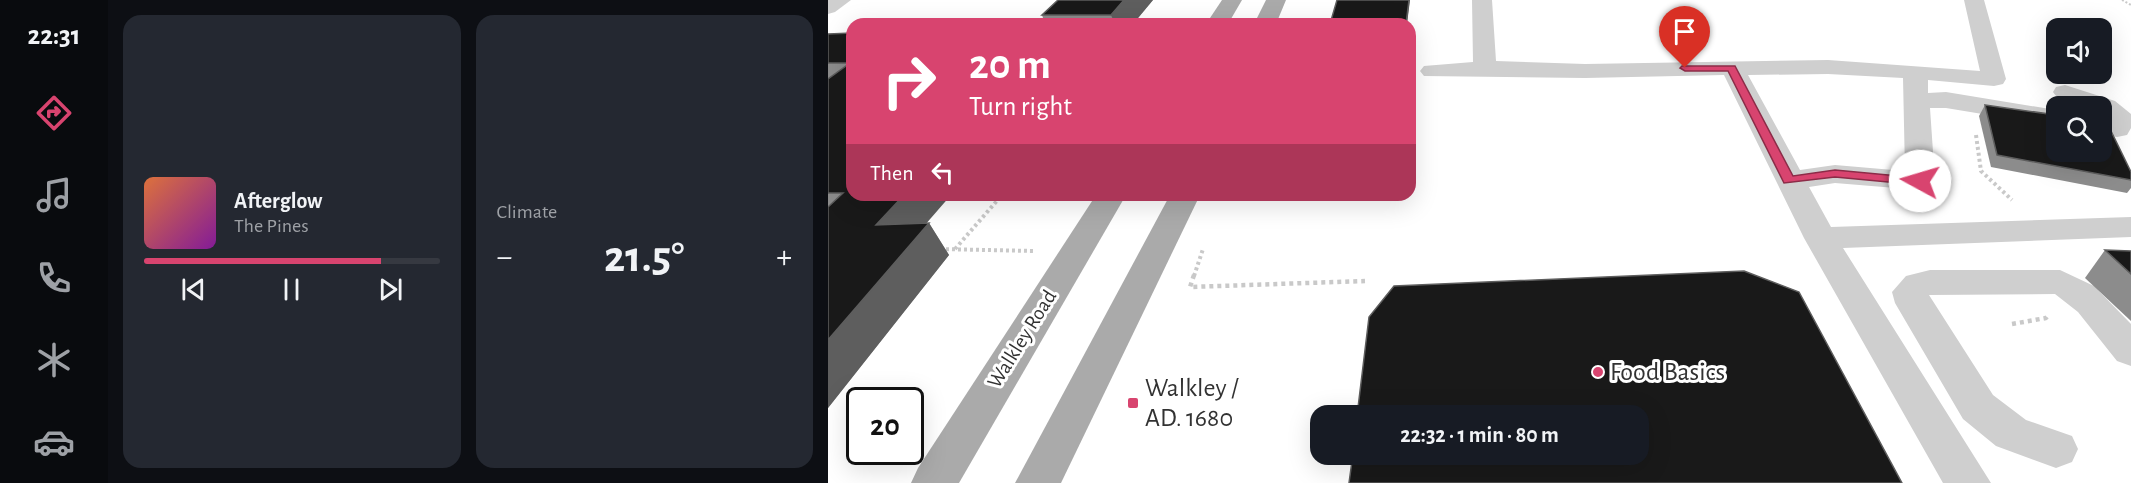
<!DOCTYPE html>
<html lang="en">
<head>
<meta charset="utf-8">
<style>
	body { margin:0; font-family:"Alegreya Sans",sans-serif; background:#242831; color:#f1f3f6; height:100vh; display:flex; flex-direction:column; font-size:22px; white-space:nowrap }
	* { box-sizing:border-box; margin:0 }
	p { font-size:20px; color:#9ea1a6 }
	.icon { flex:none; width:33px; height:33px; fill:none; stroke:currentColor; stroke-width:2; stroke-linecap:round; stroke-linejoin:round }
	.map { position:relative; flex:1; overflow:hidden }
	.details { display:flex; flex-direction:column; gap:15px; padding:15px; background:#0d0f14; width:720px }
	.details>* { flex:none }
	.hud { position:absolute; left:18px; top:18px; width:570px; height:183px; border-radius:18px; box-shadow:0 6px 24px #0002; background:#d8446f; color:#fff; overflow:hidden }
	.buttons { position:absolute; left:1218px; top:18px; display:grid; gap:12px }
	.buttons a { display:grid; place-items:center; width:66px; height:66px; border-radius:12px; background:#171b24; box-shadow:0 6px 24px #0002; font-size:30px }
	.speed { position:absolute; left:18px; top:387px; display:flex; gap:12px; font-size:30px; font-weight:700; text-align:center }
	.speed>* { display:grid; place-content:center; width:78px; height:78px; border-radius:50%; background:#171b24; box-shadow:0 6px 24px #0002; line-height:1 }
	.speed .limit { border:3px solid #111; border-radius:9px; background:#fff; color:#111 }
	.pin { position:absolute; display:grid; place-items:center; width:51px; height:51px; color:#fff; margin:-62px -26px; border-radius:50% 50% 50% 0; rotate:-45deg; box-shadow:0 0 6px #0007 }
	.pin .icon { rotate:45deg }
	.me { position:absolute; width:66px; margin:-33px; rotate:276deg; stroke-linejoin:round; filter:drop-shadow(0 0 4px #0008) }
	.turn { display:flex; align-items:center; gap:21px; height:126px; padding:0 24px; font-size:27px }
	.turn .icon { width:78px; height:78px; stroke-width:2.5 }
	.turn b { display:block; font-size:42px; line-height:51px }
	.then { display:flex; align-items:center; height:57px; padding:0 24px; background:#0003; gap:12px; font-size:22px }
	.big { font-size:45px; font-weight:600; line-height:1.1 }
	.details .widget { flex:1; display:flex; flex-direction:column; justify-content:center; gap:9px; min-width:0; padding:0 21px; border-radius:18px; background:#242831 }
	.song { display:flex; align-items:center; gap:18px }
	.cover { width:72px; height:72px; border-radius:9px; background:linear-gradient(135deg,hsl(20 70% 55%),hsl(290 70% 35%)) }
	.played { height:6px; border-radius:3px; background:linear-gradient(90deg,#d8446f 80%,#363941 80%) }
	.keys { display:flex; justify-content:space-around; direction:ltr }
	.heat { display:flex; justify-content:space-between; align-items:center; font-size:33px; direction:ltr }
	.details .tiles { flex:1; display:grid; gap:15px; grid-template-columns:repeat(2,1fr) }
	.trip { position:absolute; left:482px; top:405px; width:339px; height:60px; border-radius:18px; background:#171b24; box-shadow:0 6px 24px #0002; font-weight:600; line-height:60px; text-align:center }
	main { display:flex; flex:1; min-height:0 }
	.tab-bar { display:flex; flex-direction:column; width:108px; justify-content:space-around; align-items:center; background:#090b0e; color:#9ea1a6 }
	.tab-bar .icon { width:42px; height:42px }
	.tab-bar .current { color:#d8446f }
	.tab-bar b { font-size:27px; color:#f1f3f6 }
	.map>svg:first-child { display:block }
	.lines { fill:none; stroke-linecap:round; stroke-linejoin:round }
	.path-far2 { stroke:#c9c9c9; stroke-width:2; stroke-dasharray:2 2; stroke-linecap:butt }
	.path-far1 { stroke:#c9c9c9; stroke-width:4; stroke-dasharray:3 3; stroke-linecap:butt }
	.path { stroke:#c9c9c9; stroke-width:4.5; stroke-dasharray:4 4; stroke-linecap:butt }
	.minor { fill:#cfcfcf; fill-rule:evenodd }
	.major { fill:#aaa; fill-rule:evenodd }
	.wall { fill:#8c8c8c }
	.shaded-wall { fill:#5e5e5e }
	.building { fill:#191919; stroke:#5e5e5e; stroke-width:1.5 }
	.route { fill:#d8446f; stroke:#8c2c48; stroke-width:1.5 }
	.poi-dot { fill:#d8446f; stroke:#fff; stroke-width:2 }
	.labels { text-anchor:middle; dominant-baseline:central; stroke-width:6; stroke-linejoin:round; paint-order:stroke }
	.street-label { font-size:21px; fill:#323232; stroke:#fff }
	.near-poi-label { font-size:26px; fill:#323232; stroke:#fff; text-anchor:start }
</style>
</head>
<body>
<main>
<nav class="tab-bar">
<b>22:31</b>
<svg class="icon current" aria-label="directions" viewBox="0 0 24 24"><path d="M12 3l9 9-9 9-9-9zM9 14v-3h6M13 9l2 2-2 2"/></svg>
<svg class="icon" aria-label="music" viewBox="0 0 24 24"><path d="M9 18V5l10-2v13"/><circle cx="6" cy="18" r="3"/><circle cx="16" cy="16" r="3"/></svg>
<svg class="icon" aria-label="phone" viewBox="0 0 24 24"><path d="M5 4h4l2 5-3 2q2 4 5 5l2-3 5 2v4C11 20 4 13 5 4z"/></svg>
<svg class="icon" aria-label="climate" viewBox="0 0 24 24"><path d="M12 3v18M4 7l16 10M4 17L20 7"/></svg>
<svg class="icon" aria-label="car" viewBox="0 0 24 24"><path d="M5 17H2v-5l4-1 3-4h7l3 4 3 1v5h-3M9 17h6M6 11h13"/><circle cx="7" cy="17" r="2"/><circle cx="17" cy="17" r="2"/></svg>
</nav>
<section class="details">
<div class="tiles">
<div class="widget">
<div class="song"><i class="cover"></i><div><b>Afterglow</b><p>The Pines</p></div></div>
<div class="played"></div>
<div class="keys"><svg class="icon" aria-label="previous" viewBox="0 0 24 24"><path d="M18 5L8 12l10 7zM5 5v14"/></svg><svg class="icon" aria-label="pause" viewBox="0 0 24 24"><path d="M8 5v14M16 5v14"/></svg><svg class="icon" aria-label="next" viewBox="0 0 24 24"><path d="M6 5l10 7-10 7zM19 5v14"/></svg></div>
</div>
<div class="widget"><p>Climate</p>
<div class="heat"><a>−</a><b class="big">21.5°</b><a>+</a></div>
</div>
</div>
</section>
<div class="map">
<svg width="1303" height="483" viewBox="0 0 1303 483">
	<rect width="100%" height="100%" fill="#fff"/>
	<g class="lines">
		<path class="path-far2" d="M1294 0 1303 5"/>
		<g class="path-far1">
			<path d="M1148 135 1153 171 1184 200"/>
			<path d="M112 249 207 251"/>
			<path d="M127 249 174 195"/>
			<path d="M366 276 375 249"/>
		</g>
		<g class="path">
			<path d="M366 275 362 287 537 281"/>
			<path d="M1184 324 1218 318 1221 314"/>
		</g>
		<g class="minor">
			<path d="M0 0H23L7 12 0 14Z"/>
			<path d="M644 0H664L668 61 757 64 1000 60 1152 71 1136 0H1156L1178 79 1175 84 1166 86 1100 80V93L1118 92 1228 110V126L1118 108H1102L1107 181 1103 187 1092 190 1007 183 981 187 1003 227 1303 217V237L1015 248 1163 483H1115L976 238 896 75 757 78 596 76 592 71 596 66 645 62ZM1000 74 1075 78 1077 171 1007 165 972 170 920 75Z"/>
			<path d="M1237 85 1287 101 1303 114V128L1299 135 1289 137 1274 134V118L1277 119 1274 116V106C1258 106 1234 106 1225 92L1228 87Z"/>
			<path d="M1102 270H1232L1266 286 1303 324V366L1289 361 1250 312 1227 294 1101 295 1165 395 1198 420 1244 436 1250 449 1244 462 1228 468 1168 446 1135 419 1067 303 1064 292 1078 276Z"/>
		</g>
		<g class="major">
			<path d="M394 0H414L400 24H378Z"/>
			<path d="M438 0H458L448 24H426Z"/>
			<path d="M268 195H298L131 483H83L90 468Z"/>
			<path d="M342 195H372L233 483H187Z"/>
		</g>
	</g>
	<g class="wall">
		<path d="M325 0 305 24H217L214 15Z"/>
		<path d="M24 33 98 223H101L121 255 0 408V34Z"/>
		<path d="M1157 105 1303 172V188L1299 193 1163 167 1151 116Z"/>
		<path d="M1277 250 1303 251V321L1257 278Z"/>
	</g>
	<g class="shaded-wall">
		<path d="M296 0H325L305 24H287L283 15Z"/>
		<path d="M581 0H582L579 24H578Z"/>
		<path d="M76 195H123L70 256 48 225Z"/>
		<path d="M101 223 121 255 0 408V340Z"/>
	</g>
	<g class="building">
		<path d="M230 0H296L283 15H214Z"/>
		<path d="M509 0H581L578 24H502Z"/>
		<path d="M24 33V195H76L48 225 101 223 0 340V207L15 193H0V79L22 63H0V34Z"/>
		<path d="M1157 105 1228 115V152H1274V124L1280 125 1303 172V180L1169 155Z"/>
		<path d="M1277 250 1303 251V274Z"/>
		<path d="M916 271 971 292 1074 483H521L525 454H810V416H529L541 317 566 286Z"/>
	</g>
	<path class="route" d="M854 66H907L965 176 1007 170 1092 178 1098 181 1092 185 1007 177 956 183 900 71H857L852 68Z"/>
	<g class="poi-dot">
		<circle cx="770" cy="372" r="6"/>
		<rect x="299" y="397" width="12" height="12" rx="3"/>
	</g>
	<g class="labels">
		<g class="street-label">
			<text transform="translate(194 339) rotate(-58)">Walkley Road</text>
		</g>
		<g class="near-poi-label">
			<text x="782" y="372">Food Basics</text>
			<text x="317" y="388">Walkley /<tspan x="317" dy="30">AD. 1680</tspan></text>
		</g>
	</g>
</svg>
<div class="buttons">
<a><svg class="icon" aria-label="sound" viewBox="0 0 24 24"><path d="M4 9h4l5-4v14l-5-4H4zM17 9q2 3 0 6"/></svg></a>
<a><svg class="icon" aria-label="search" viewBox="0 0 24 24"><circle cx="10" cy="10" r="6"/><path d="M15 15l6 6"/></svg></a>
</div>
<div class="speed"><div class="limit">20</div></div>
<div class="pin" style="left:857px;top:68px;background:#d93025"><svg class="icon" aria-label="arrive" viewBox="0 0 24 24"><path d="M6 21V4h12l-3 4 3 4H6"/></svg></div>
<svg class="me" style="left:1092px;top:181px" viewBox="-20 -20 40 40"><circle r="19" fill="#fff"/><path d="M0-13L10 11 0 6-10 11z" fill="#d8446f"/></svg>
<div class="trip">22:32 · 1 min · 80 m</div>
<div class="hud">
<div class="turn"><svg class="icon" aria-label="right" viewBox="0 0 24 24"><path d="M7 20v-9h11M14 6l5 5-5 5"/></svg><div><b>20 m</b>Turn right</div></div>
<div class="then">Then<svg class="icon" aria-label="left" viewBox="0 0 24 24"><path d="M17 20v-9H6M10 6l-5 5 5 5"/></svg></div>
</div>
</div>
</main>
</body>
</html>
